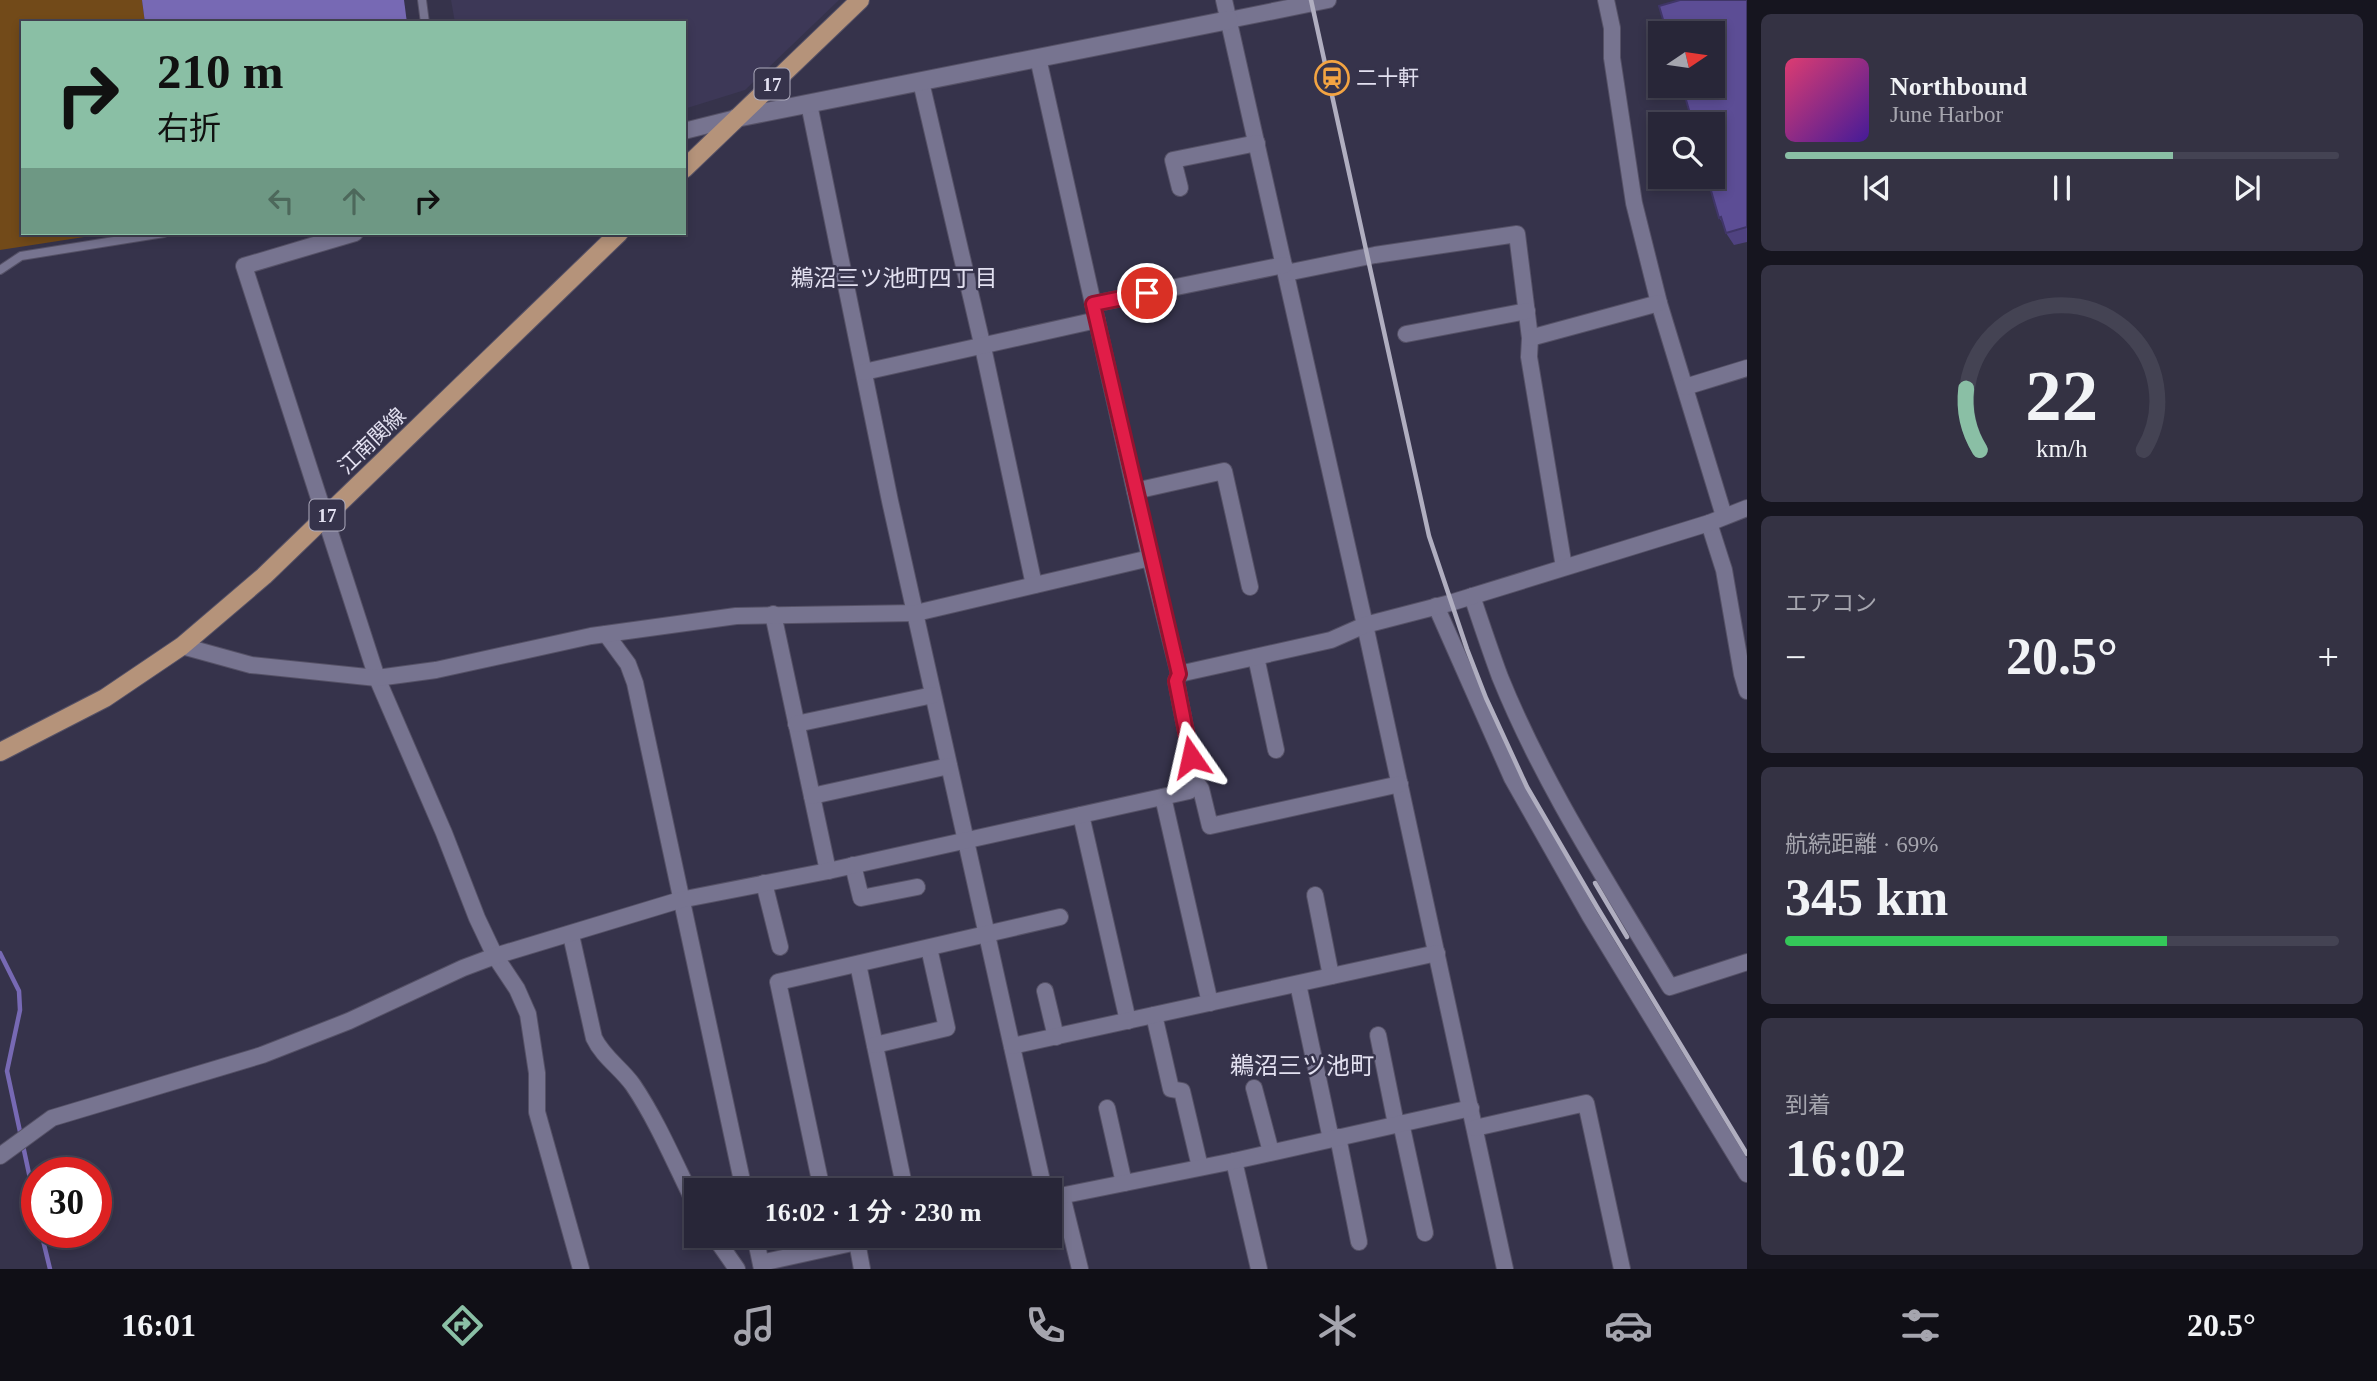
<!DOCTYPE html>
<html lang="ja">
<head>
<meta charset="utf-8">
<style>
	body { margin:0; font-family:"Times New Roman","Noto Sans JP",serif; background:#343243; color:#f1f3f6; height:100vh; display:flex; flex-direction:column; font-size:26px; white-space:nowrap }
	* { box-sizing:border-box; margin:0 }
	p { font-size:23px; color:#a5a5ae }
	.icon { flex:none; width:38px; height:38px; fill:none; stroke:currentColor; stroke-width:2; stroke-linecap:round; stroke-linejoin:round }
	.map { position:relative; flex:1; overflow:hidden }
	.side { display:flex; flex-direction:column; gap:14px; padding:14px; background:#16151f; width:630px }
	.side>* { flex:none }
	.hud { position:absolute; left:21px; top:21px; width:665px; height:214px; border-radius:0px; box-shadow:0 4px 10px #0003,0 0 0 2px #444353; background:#8abfa5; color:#111; overflow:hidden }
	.needle { width:46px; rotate:77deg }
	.controls { position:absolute; left:1648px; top:21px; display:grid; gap:14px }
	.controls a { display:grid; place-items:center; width:77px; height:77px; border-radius:0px; background:#282638; box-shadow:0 4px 10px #0003,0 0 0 2px #444353; font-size:35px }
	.speed { position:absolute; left:21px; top:1157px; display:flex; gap:14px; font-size:35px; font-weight:700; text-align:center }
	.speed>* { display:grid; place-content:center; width:91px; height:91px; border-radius:50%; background:#282638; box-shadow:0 4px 10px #0003,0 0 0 2px #444353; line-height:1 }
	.speed .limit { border:10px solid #d22; background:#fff; color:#111 }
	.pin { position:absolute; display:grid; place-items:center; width:60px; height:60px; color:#fff; margin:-30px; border:4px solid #fff; border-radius:50%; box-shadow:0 2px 7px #0007 }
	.me { position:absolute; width:77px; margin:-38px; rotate:349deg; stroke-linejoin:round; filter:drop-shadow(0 0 5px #0008) }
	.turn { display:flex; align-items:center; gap:24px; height:147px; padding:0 21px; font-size:32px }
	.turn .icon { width:91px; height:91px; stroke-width:2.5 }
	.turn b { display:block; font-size:49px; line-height:60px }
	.lanes { display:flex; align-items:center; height:66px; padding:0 21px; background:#0003; justify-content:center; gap:35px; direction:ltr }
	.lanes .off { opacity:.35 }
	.big { font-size:52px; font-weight:600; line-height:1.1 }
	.side .widget { flex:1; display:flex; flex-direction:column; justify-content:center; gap:10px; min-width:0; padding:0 24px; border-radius:10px; background:#343243 }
	.side .dial { align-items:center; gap:0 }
	.dial svg { height:182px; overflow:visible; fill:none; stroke:#444353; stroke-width:7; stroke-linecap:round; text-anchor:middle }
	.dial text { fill:#f1f3f6; stroke:none }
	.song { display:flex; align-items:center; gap:21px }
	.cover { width:84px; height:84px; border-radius:10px; background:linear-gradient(135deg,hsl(340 70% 55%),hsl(260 70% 35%)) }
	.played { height:7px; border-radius:4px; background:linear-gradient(90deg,#8abfa5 70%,#444353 70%) }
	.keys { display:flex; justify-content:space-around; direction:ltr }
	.heat { display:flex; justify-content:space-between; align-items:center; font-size:38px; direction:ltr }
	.charge { height:10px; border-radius:5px; background:linear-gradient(90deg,#34c759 69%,#444353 0) }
	.trip { position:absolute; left:684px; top:1178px; width:378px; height:70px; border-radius:0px; background:#282638; box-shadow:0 4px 10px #0003,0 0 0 2px #444353; font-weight:600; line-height:70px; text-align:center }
	.tab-bar { display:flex; height:112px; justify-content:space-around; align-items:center; background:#100f16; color:#a5a5ae }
	.tab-bar .icon { width:49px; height:49px }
	.tab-bar .current { color:#8abfa5 }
	.tab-bar b { font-size:32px; color:#f1f3f6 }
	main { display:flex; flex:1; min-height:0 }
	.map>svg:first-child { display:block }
	.built { fill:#3d3857 }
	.green { fill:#724a19 }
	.water { fill:#7769b4 }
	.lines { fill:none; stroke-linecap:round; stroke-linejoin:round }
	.stream { stroke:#7769b4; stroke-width:4.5 }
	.service-casing { stroke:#555166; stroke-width:10 }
	.minor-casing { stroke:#555166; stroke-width:18 }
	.tertiary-casing { stroke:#555166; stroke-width:20 }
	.primary-casing { stroke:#555166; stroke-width:20 }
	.service { stroke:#777490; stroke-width:8 }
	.minor { stroke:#777490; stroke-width:16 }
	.tertiary { stroke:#777490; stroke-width:18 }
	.primary { stroke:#b5937a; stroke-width:18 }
	.rail { stroke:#b0aec0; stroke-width:4.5 }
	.wall { fill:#4f4280 }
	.building { fill:#5c4d95; stroke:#403668; stroke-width:2 }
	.route-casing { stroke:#92132f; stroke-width:18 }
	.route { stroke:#e11d48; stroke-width:12 }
	.labels { text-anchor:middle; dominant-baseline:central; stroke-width:5; stroke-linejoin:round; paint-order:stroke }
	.shield { fill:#36334b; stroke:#aeacbe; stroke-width:2 }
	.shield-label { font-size:19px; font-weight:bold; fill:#e2e0f0 }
	.poi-label { font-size:21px; fill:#e2e0f0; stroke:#36334b; text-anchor:start }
	.street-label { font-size:21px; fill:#e2e0f0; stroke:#36334b }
	.neighbourhood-label { font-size:23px; fill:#e2e0f0; stroke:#36334b }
	.quarter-label { font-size:24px; fill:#e2e0f0; stroke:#36334b }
</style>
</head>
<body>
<main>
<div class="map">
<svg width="1747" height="1269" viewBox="0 0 1747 1269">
	<rect width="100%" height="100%" fill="#36334b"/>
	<path class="built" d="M451 0H839L745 90 684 109V23H455Z"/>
	<path class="green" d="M0 0H142L145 23H23V233H110L0 250Z"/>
	<path class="water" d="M142 0H404L407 23H145Z"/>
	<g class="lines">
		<g class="stream">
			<path d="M0 953 19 991 20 1010 7 1071 37 1211"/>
			<path d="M41 1232 50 1269"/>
		</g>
		<g class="service-casing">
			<g id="service">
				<path d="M422 0 425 23"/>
				<path d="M0 270 21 256 164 233"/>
			</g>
		</g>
		<g class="minor-casing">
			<g id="minor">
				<path d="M1224 0 1365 625 1505 1269"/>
				<path d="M1606 0 1612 28V58L1634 203 1659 303 1724 516"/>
				<path d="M1229 20 1328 0"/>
				<path d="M921 82 984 352 1034 585"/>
				<path d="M809 104 890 501 1044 1190"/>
				<path d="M684 131 736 118"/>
				<path d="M1180 188 1173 160 1257 143"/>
				<path d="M355 233 244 266 377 678 444 833 477 918 495 956 517 989 528 1014 537 1073V1112L581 1269"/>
				<path d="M1286 273 1375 255 1517 234 1530 338 1529 357 1564 567"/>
				<path d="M1093 304 1284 265"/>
				<path d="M1406 334 1527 311"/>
				<path d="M1530 338 1659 303"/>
				<path d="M864 372 1097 320"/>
				<path d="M1685 387 1747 368"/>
				<path d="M1135 491 1224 471 1250 587"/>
				<path d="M1709 523 1724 570 1742 674 1747 691"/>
				<path d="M1472 596C1481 623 1490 650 1500 677 1544 786 1610 886 1670 987L1747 962"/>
				<path d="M1436 606 1512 778 1590 916 1747 1174"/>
				<path d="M773 614 828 871"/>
				<path d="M606 634 628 664 635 683 744 1190"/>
				<path d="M182 646 251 665 377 678 436 670 591 636 736 616 916 613 1150 558"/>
				<path d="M1256 657 1276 750"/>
				<path d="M1179 674 1331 640 1365 625 1450 603 1709 523 1747 508"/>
				<path d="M796 724 933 695"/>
				<path d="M1196 782 1201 789 1210 826 1400 784"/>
				<path d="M812 796 949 766"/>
				<path d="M1163 797 1210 1003"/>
				<path d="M1081 815 1128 1021"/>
				<path d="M853 865 861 898 917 887"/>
				<path d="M764 883 780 947"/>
				<path d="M1315 895 1331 976"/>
				<path d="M571 935 594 1038C603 1057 621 1068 633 1085 658 1122 676 1166 696 1206"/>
				<path d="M858 964 905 1190"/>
				<path d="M1298 984 1331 1139"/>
				<path d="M1045 991 1056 1037"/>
				<path d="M1154 1015 1171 1089 1182 1091 1200 1167"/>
				<path d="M1378 1035 1396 1124"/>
				<path d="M875 1045 947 1028 929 948"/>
				<path d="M1012 1046 1437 953"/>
				<path d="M1254 1088 1271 1152"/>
				<path d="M1107 1108 1124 1183"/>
				<path d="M1401 1123 1425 1233"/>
				<path d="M1475 1128 1586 1103 1622 1269"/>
				<path d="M1338 1137 1359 1242"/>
				<path d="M0 1156 52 1118 262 1055 349 1021 463 968 495 956 680 900 828 871 1189 791 1196 782 1176 681 1179 674 1150 558 1038 58"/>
				<path d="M1234 1161 1259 1269"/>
				<path d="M822 1190 778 982 1060 917"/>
				<path d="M1062 1196 1080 1269"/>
				<path d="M1050 1198 1234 1161 1471 1108"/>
				<path d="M714 1236 737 1269"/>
				<path d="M755 1236 762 1269"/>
				<path d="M857 1242 862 1269"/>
				<path d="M761 1263 884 1236"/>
			</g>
		</g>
		<g class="tertiary-casing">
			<path id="tertiary" d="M736 118 1229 20"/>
		</g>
		<g class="primary-casing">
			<g id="primary">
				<path d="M684 169 860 0"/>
				<path d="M0 752 105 698 182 646 264 576 619 233"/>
			</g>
		</g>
		<use href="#service" class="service"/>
		<use href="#minor" class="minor"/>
		<use href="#tertiary" class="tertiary"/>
		<use href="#primary" class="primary"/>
		<g class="rail">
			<path d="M1311 0 1429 536 1467 649 1486 698 1527 787 1597 907 1747 1154"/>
			<path d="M1595 883 1627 937"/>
		</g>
	</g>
	<path class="wall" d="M1747 0V242L1734 245 1726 233 1723 223 1719 218Z"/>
	<path class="building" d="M1680 0H1747V227L1726 233 1721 217 1719 218 1707 177H1713V124H1693L1682 86H1713V33H1667L1659 6Z"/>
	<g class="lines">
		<g class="route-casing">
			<path id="route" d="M1147 293 1093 304 1179 674 1176 681 1191 757"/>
		</g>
		<use href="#route" class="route"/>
	</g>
	<defs>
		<g id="station-ring" transform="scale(1.75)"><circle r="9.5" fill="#36334b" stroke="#f3a442" stroke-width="1.5"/><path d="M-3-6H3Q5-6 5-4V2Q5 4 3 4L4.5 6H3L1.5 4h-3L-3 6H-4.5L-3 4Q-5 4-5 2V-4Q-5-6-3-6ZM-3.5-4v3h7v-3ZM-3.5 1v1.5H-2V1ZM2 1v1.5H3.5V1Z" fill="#f3a442"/></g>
	</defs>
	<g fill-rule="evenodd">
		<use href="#station-ring" x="1332" y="78"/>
	</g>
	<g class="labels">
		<g class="shield">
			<rect x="754.5" y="68.5" width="35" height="31" rx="5"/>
			<rect x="309.5" y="499.5" width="35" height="31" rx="5"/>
		</g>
		<g class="shield-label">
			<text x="772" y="84">17</text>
			<text x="327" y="515">17</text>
		</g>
		<g class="poi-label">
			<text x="1356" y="78">二十軒</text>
		</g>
		<g class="street-label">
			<text transform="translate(372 441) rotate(-44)">江南関線</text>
		</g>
		<g class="neighbourhood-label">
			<text x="894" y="278">鵜沼三ツ池町四丁目</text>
		</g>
		<g class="quarter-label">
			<text x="1302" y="1066">鵜沼三ツ池町</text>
		</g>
	</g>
</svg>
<div class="controls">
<a><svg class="needle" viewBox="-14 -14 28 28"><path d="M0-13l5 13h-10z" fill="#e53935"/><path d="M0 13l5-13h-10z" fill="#a5a5ae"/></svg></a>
<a><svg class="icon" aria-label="search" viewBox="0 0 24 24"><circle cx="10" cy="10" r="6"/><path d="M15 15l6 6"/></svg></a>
</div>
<div class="speed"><div class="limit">30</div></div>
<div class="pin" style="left:1147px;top:293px;background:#d93025"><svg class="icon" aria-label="arrive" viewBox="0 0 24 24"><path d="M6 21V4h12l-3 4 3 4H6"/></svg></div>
<svg class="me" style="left:1191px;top:757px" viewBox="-20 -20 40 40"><path d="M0-17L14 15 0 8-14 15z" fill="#e11d48" stroke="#fff" stroke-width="4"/></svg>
<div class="trip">16:02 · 1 分 · 230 m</div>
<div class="hud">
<div class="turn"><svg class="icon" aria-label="right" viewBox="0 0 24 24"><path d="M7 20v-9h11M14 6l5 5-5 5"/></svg><div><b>210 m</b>右折</div></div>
<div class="lanes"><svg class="icon off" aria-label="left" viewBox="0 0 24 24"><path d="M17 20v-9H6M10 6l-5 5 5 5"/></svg><svg class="icon off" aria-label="ahead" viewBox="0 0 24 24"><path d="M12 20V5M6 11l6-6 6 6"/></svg><svg class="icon" aria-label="right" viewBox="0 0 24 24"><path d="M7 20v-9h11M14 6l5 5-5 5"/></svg></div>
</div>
</div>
<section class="side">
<div class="widget">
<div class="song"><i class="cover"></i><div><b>Northbound</b><p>June Harbor</p></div></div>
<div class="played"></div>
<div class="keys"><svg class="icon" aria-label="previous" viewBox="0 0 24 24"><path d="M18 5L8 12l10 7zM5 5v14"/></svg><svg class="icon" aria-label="pause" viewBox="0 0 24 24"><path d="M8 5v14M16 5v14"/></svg><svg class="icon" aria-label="next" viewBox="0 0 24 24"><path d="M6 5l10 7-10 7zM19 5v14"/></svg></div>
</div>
<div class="widget dial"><svg viewBox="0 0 100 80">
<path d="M14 69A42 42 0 1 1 86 69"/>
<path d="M14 69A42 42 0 0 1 8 42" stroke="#8abfa5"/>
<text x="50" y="56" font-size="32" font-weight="700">22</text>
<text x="50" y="72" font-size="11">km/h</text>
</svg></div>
<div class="widget"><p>エアコン</p>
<div class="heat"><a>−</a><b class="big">20.5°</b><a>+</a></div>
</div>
<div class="widget"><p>航続距離 · 69%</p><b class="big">345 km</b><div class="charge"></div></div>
<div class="widget"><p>到着</p><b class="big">16:02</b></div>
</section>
</main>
<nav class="tab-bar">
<b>16:01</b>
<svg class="icon current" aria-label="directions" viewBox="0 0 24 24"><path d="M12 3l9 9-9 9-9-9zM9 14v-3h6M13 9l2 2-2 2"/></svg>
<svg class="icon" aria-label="music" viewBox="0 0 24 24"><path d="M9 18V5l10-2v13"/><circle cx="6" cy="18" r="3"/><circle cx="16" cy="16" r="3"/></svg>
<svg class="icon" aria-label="phone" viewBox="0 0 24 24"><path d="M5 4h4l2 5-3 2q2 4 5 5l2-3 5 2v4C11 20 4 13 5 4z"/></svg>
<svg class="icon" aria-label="climate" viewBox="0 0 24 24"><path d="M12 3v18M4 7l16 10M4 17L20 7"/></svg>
<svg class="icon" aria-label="car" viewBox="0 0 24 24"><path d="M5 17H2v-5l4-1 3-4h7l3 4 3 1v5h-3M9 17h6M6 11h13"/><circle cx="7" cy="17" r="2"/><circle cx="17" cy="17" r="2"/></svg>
<svg class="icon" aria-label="filters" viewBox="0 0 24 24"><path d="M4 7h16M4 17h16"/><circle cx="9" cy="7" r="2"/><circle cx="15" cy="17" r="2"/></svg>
<b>20.5°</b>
</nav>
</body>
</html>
